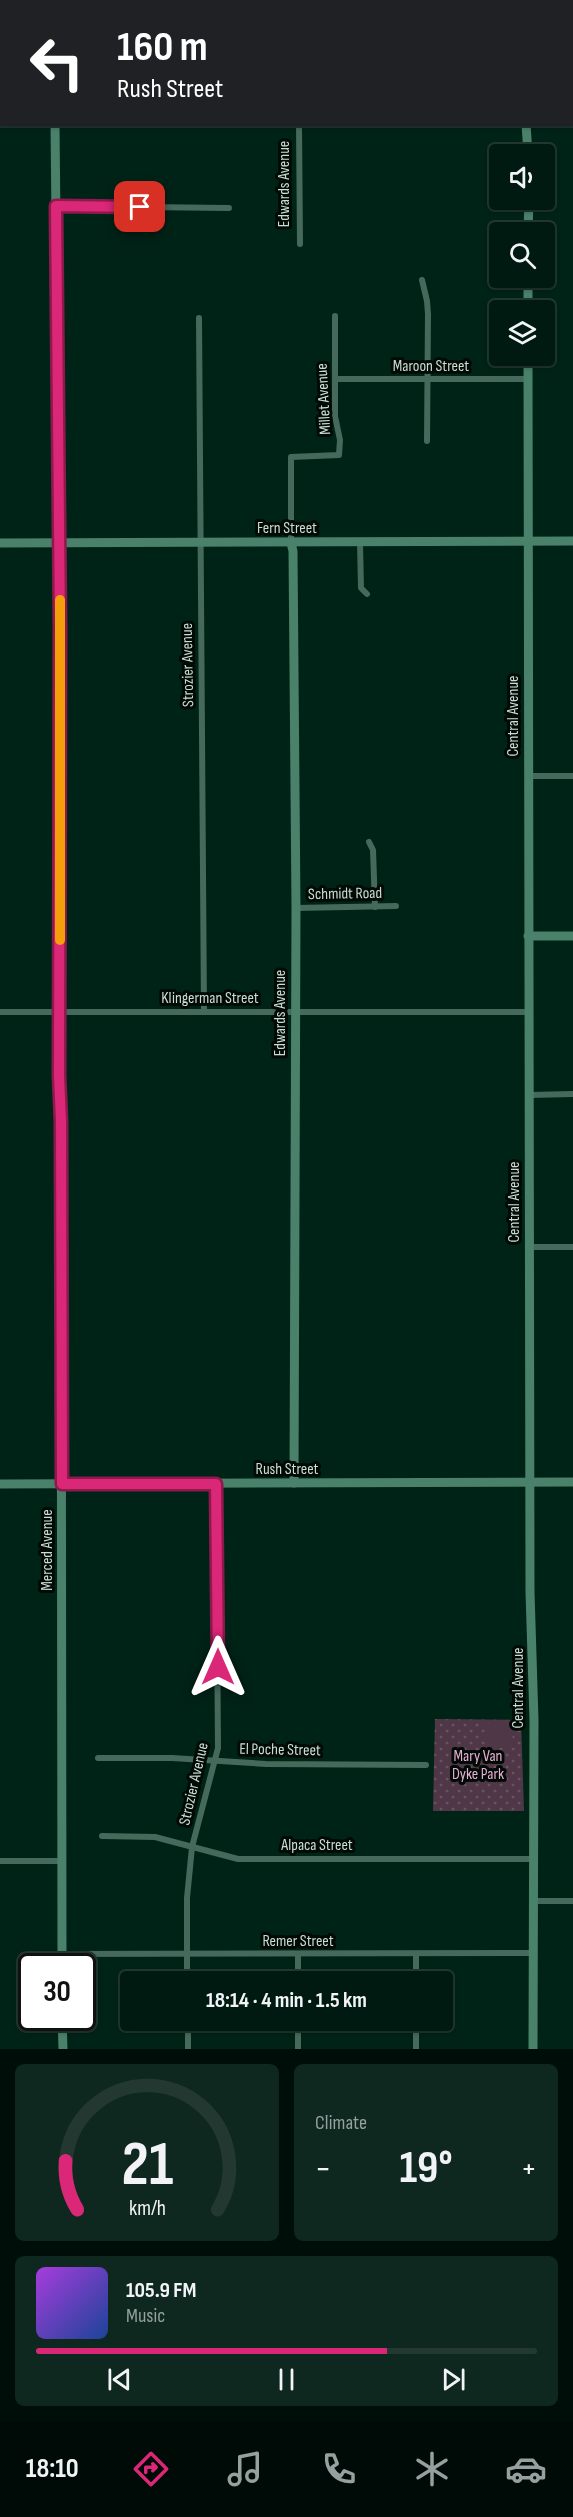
<!DOCTYPE html>
<html lang="en">
<head>
<meta charset="utf-8">
<style>
	body { margin:0; font-family:"Sofia Sans Condensed",sans-serif; background:#0e271f; color:#f1f3f6; height:100vh; display:flex; flex-direction:column; font-size:22px; white-space:nowrap }
	* { box-sizing:border-box; margin:0 }
	p { font-size:20px; color:#95a19f }
	.icon { flex:none; width:33px; height:33px; fill:none; stroke:currentColor; stroke-width:2; stroke-linecap:round; stroke-linejoin:round }
	.map { position:relative; height:2049px; overflow:hidden }
	.details { display:flex; flex-direction:column; gap:15px; padding:15px; background:#000e09; flex:1 }
	.details>* { flex:none }
	.top-card { position:absolute; left:0px; top:0px; width:573px; height:126px; box-shadow:0 2px 4px #0004,0 0 0 2px #223831; background:#202124; color:#fff; overflow:hidden }
	.buttons { position:absolute; left:489px; top:144px; display:grid; gap:12px }
	.buttons a { display:grid; place-items:center; width:66px; height:66px; border-radius:6px; background:#001a11; box-shadow:0 2px 4px #0004,0 0 0 2px #223831; font-size:30px }
	.speed { position:absolute; left:18px; top:1953px; display:flex; gap:12px; font-size:30px; font-weight:700; text-align:center }
	.speed>* { display:grid; place-content:center; width:78px; height:78px; border-radius:50%; background:#001a11; box-shadow:0 2px 4px #0004,0 0 0 2px #223831; line-height:1 }
	.speed .limit { border:3px solid #111; border-radius:9px; background:#fff; color:#111 }
	.pin { position:absolute; display:grid; place-items:center; width:51px; height:51px; color:#fff; margin:-26px; border-radius:12px; box-shadow:0 3px 9px #0006 }
	.me { position:absolute; width:66px; margin:-33px; rotate:0deg; stroke-linejoin:round; filter:drop-shadow(0 0 4px #0008) }
	.turn { display:flex; align-items:center; gap:21px; height:126px; padding:0 18px; font-size:27px }
	.turn .icon { width:78px; height:78px; stroke-width:2.5 }
	.turn b { display:block; font-size:42px; line-height:51px }
	.big { font-size:45px; font-weight:700; line-height:1.1 }
	.details .tile { flex:1; display:flex; flex-direction:column; justify-content:center; gap:9px; min-width:0; padding:0 21px; border-radius:9px; background:#0e271f }
	.details .dial { align-items:center; gap:0 }
	.dial svg { height:156px; overflow:visible; fill:none; stroke:#223831; stroke-width:7; stroke-linecap:round; text-anchor:middle }
	.dial text { fill:#f1f3f6; stroke:none }
	.song { display:flex; align-items:center; gap:18px }
	.cover { width:72px; height:72px; border-radius:9px; background:linear-gradient(135deg,hsl(280 70% 55%),hsl(220 70% 35%)) }
	.played { height:6px; border-radius:3px; background:linear-gradient(90deg,#db2777 70%,#223831 70%) }
	.keys { display:flex; justify-content:space-around; direction:ltr }
	.heat { display:flex; justify-content:space-between; align-items:center; font-size:33px; direction:ltr }
	.details .tiles { flex:1; display:grid; gap:15px; grid-template-columns:1fr 1fr }
	.tile:last-child { grid-column:span 2 }
	.trip { position:absolute; left:120px; top:1971px; width:333px; height:60px; border-radius:6px; background:#001a11; box-shadow:0 2px 4px #0004,0 0 0 2px #223831; font-weight:700; line-height:60px; text-align:center }
	.tab-bar { display:flex; height:96px; justify-content:space-around; align-items:center; background:#000a07; color:#95a19f }
	.tab-bar .icon { width:42px; height:42px }
	.tab-bar .selected { color:#db2777 }
	.tab-bar b { font-size:27px; color:#f1f3f6 }
	.map>svg:first-child { display:block }
	.green { fill:url(#green-dots) }
	.pitch { fill:#503747 }
	.lines { fill:none; stroke-linecap:round; stroke-linejoin:round }
	.street { stroke:#45695a; stroke-width:6 }
	.secondary { stroke:#49816a; stroke-width:9 }
	.primary { stroke:#4d987b; stroke-width:10 }
	.route-casing { stroke:#8e194d; stroke-width:15 }
	.route { stroke:#db2777; stroke-width:10 }
	.slow { stroke:#f59e0b; stroke-width:10 }
	.labels { text-anchor:middle; dominant-baseline:central; stroke-width:6; stroke-linejoin:round; paint-order:stroke }
	.street-label { font-size:16px; fill:#cbded4; stroke:#010a05 }
	.park-label { font-size:16px; fill:#e9aed4; stroke:#010a05 }
</style>
</head>
<body>
<div class="map">
<svg width="573" height="2049" viewBox="0 0 573 2049">
	<defs>
		<pattern id="green-dots" width="8" height="8" patternUnits="userSpaceOnUse" patternTransform="scale(1.5)"><rect width="8" height="8" fill="#503747"/><path d="M2 2h.1M6 6h.1" fill="none" stroke="#685461" stroke-width="1.8" stroke-linecap="round"/></pattern>
	</defs>
	<rect width="100%" height="100%" fill="#002317"/>
	<path class="green" d="M435 1719 521 1720 524 1811H433Z"/>
	<path class="pitch" d="M486 1724H512L513 1748H486Z"/>
	<g class="lines">
		<g class="street">
			<path d="M539 0V2"/>
			<path d="M299 124 300 244"/>
			<path d="M56 206 229 208"/>
			<path d="M422 280 427 301 428 314 427 441"/>
			<path d="M199 318 204 1012"/>
			<path d="M335 379H528"/>
			<path d="M291 543V457L339 455 340 440 335 416V316"/>
			<path d="M360 543 361 588 367 594"/>
			<path d="M528 776H573"/>
			<path d="M369 842 373 850 375 907"/>
			<path d="M296 908 396 906"/>
			<path d="M0 1012H528"/>
			<path d="M529 1095 573 1094"/>
			<path d="M530 1247H573"/>
			<path d="M98 1758H172L266 1764 426 1765"/>
			<path d="M102 1836 155 1837 238 1859H534"/>
			<path d="M0 1861H63"/>
			<path d="M534 1901H573"/>
			<path d="M62 1954 534 1953"/>
			<path d="M298 1954V1982"/>
			<path d="M416 1954V1982"/>
			<path d="M187 1982V1898L192 1847 218 1748 216 1484"/>
			<path d="M188 2020V2049"/>
			<path d="M298 2020V2049"/>
			<path d="M416 2020V2049"/>
		</g>
		<g class="secondary">
			<path d="M51 0 52 2"/>
			<path d="M55 124 60 606 59 1075 61 1121 62 1966"/>
			<path d="M526 124 528 154"/>
			<path d="M528 232 529 200"/>
			<path d="M528 310V278"/>
			<path d="M528 356 530 1592 534 1720 533 2049"/>
			<path d="M0 543 573 541"/>
			<path d="M291 543 293 551 296 908 294 1483"/>
			<path d="M528 936H573"/>
			<path d="M0 1484 573 1482"/>
			<path d="M62 2018 63 2049"/>
		</g>
		<g class="primary">
			<path d="M0 65H2"/>
			<path d="M572 65H573"/>
			<path d="M572 79H573"/>
			<path d="M0 80H2"/>
		</g>
	</g>
	<g class="lines">
		<g class="route-casing">
			<path id="route" d="M140 207 56 206 60 627 59 1076 61 1121 62 1484H216L218 1667"/>
		</g>
		<use href="#route" class="route"/>
		<path class="slow" d="M60 600V940"/>
	</g>
	<g class="labels">
		<g class="street-label">
			<text transform="translate(284 184) rotate(-90)">Edwards Avenue</text>
			<text x="431" y="366">Maroon Street</text>
			<text transform="translate(324 399) rotate(-93)">Millet Avenue</text>
			<text x="287" y="528">Fern Street</text>
			<text transform="translate(188 665) rotate(-91)">Strozier Avenue</text>
			<text transform="translate(513 716) rotate(-90)">Central Avenue</text>
			<text transform="translate(345 894) rotate(-1)">Schmidt Road</text>
			<text x="210" y="998">Klingerman Street</text>
			<text transform="translate(280 1013) rotate(-90)">Edwards Avenue</text>
			<text transform="translate(514 1202) rotate(-90)">Central Avenue</text>
			<text x="287" y="1469">Rush Street</text>
			<text transform="translate(47 1550) rotate(-90)">Merced Avenue</text>
			<text transform="translate(518 1688) rotate(-90)">Central Avenue</text>
			<text transform="translate(280 1750) rotate(1)">El Poche Street</text>
			<text transform="translate(194 1784) rotate(-77)">Strozier Avenue</text>
			<text x="317" y="1845">Alpaca Street</text>
			<text x="298" y="1941">Remer Street</text>
		</g>
		<g class="park-label">
			<text x="478" y="1756">Mary Van<tspan x="478" dy="18">Dyke Park</tspan></text>
		</g>
	</g>
</svg>
<div class="buttons">
<a><svg class="icon" aria-label="sound" viewBox="0 0 24 24"><path d="M4 9h4l5-4v14l-5-4H4zM17 9q2 3 0 6"/></svg></a>
<a><svg class="icon" aria-label="search" viewBox="0 0 24 24"><circle cx="10" cy="10" r="6"/><path d="M15 15l6 6"/></svg></a>
<a><svg class="icon" aria-label="layers" viewBox="0 0 24 24"><path d="M12 4l9 5-9 5-9-5zM3 14l9 5 9-5"/></svg></a>
</div>
<div class="speed"><div class="limit">30</div></div>
<div class="pin" style="left:140px;top:207px;background:#d93025"><svg class="icon" aria-label="arrive" viewBox="0 0 24 24"><path d="M6 21V4h12l-3 4 3 4H6"/></svg></div>
<svg class="me" style="left:218px;top:1667px" viewBox="-20 -20 40 40"><path d="M0-17L14 15 0 8-14 15z" fill="#db2777" stroke="#fff" stroke-width="4"/></svg>
<div class="trip">18:14 · 4 min · 1.5 km</div>
<div class="top-card">
<div class="turn"><svg class="icon" aria-label="left" viewBox="0 0 24 24"><path d="M17 20v-9H6M10 6l-5 5 5 5"/></svg><div><b>160 m</b>Rush Street</div></div>
</div>
</div>
<section class="details">
<div class="tiles">
<div class="tile dial"><svg viewBox="0 0 100 80">
<path d="M14 69A42 42 0 1 1 86 69"/>
<path d="M14 69A42 42 0 0 1 8 44" stroke="#db2777"/>
<text x="50" y="56" font-size="32" font-weight="700">21</text>
<text x="50" y="72" font-size="11">km/h</text>
</svg></div>
<div class="tile"><p>Climate</p>
<div class="heat"><a>−</a><b class="big">19°</b><a>+</a></div>
</div>
<div class="tile">
<div class="song"><i class="cover"></i><div><b>105.9 FM</b><p>Music</p></div></div>
<div class="played"></div>
<div class="keys"><svg class="icon" aria-label="previous" viewBox="0 0 24 24"><path d="M18 5L8 12l10 7zM5 5v14"/></svg><svg class="icon" aria-label="pause" viewBox="0 0 24 24"><path d="M8 5v14M16 5v14"/></svg><svg class="icon" aria-label="next" viewBox="0 0 24 24"><path d="M6 5l10 7-10 7zM19 5v14"/></svg></div>
</div>
</div>
</section>
<nav class="tab-bar">
<b>18:10</b>
<svg class="icon selected" aria-label="directions" viewBox="0 0 24 24"><path d="M12 3l9 9-9 9-9-9zM9 14v-3h6M13 9l2 2-2 2"/></svg>
<svg class="icon" aria-label="music" viewBox="0 0 24 24"><path d="M9 18V5l10-2v13"/><circle cx="6" cy="18" r="3"/><circle cx="16" cy="16" r="3"/></svg>
<svg class="icon" aria-label="phone" viewBox="0 0 24 24"><path d="M5 4h4l2 5-3 2q2 4 5 5l2-3 5 2v4C11 20 4 13 5 4z"/></svg>
<svg class="icon" aria-label="climate" viewBox="0 0 24 24"><path d="M12 3v18M4 7l16 10M4 17L20 7"/></svg>
<svg class="icon" aria-label="car" viewBox="0 0 24 24"><path d="M5 17H2v-5l4-1 3-4h7l3 4 3 1v5h-3M9 17h6M6 11h13"/><circle cx="7" cy="17" r="2"/><circle cx="17" cy="17" r="2"/></svg>
</nav>
</body>
</html>
